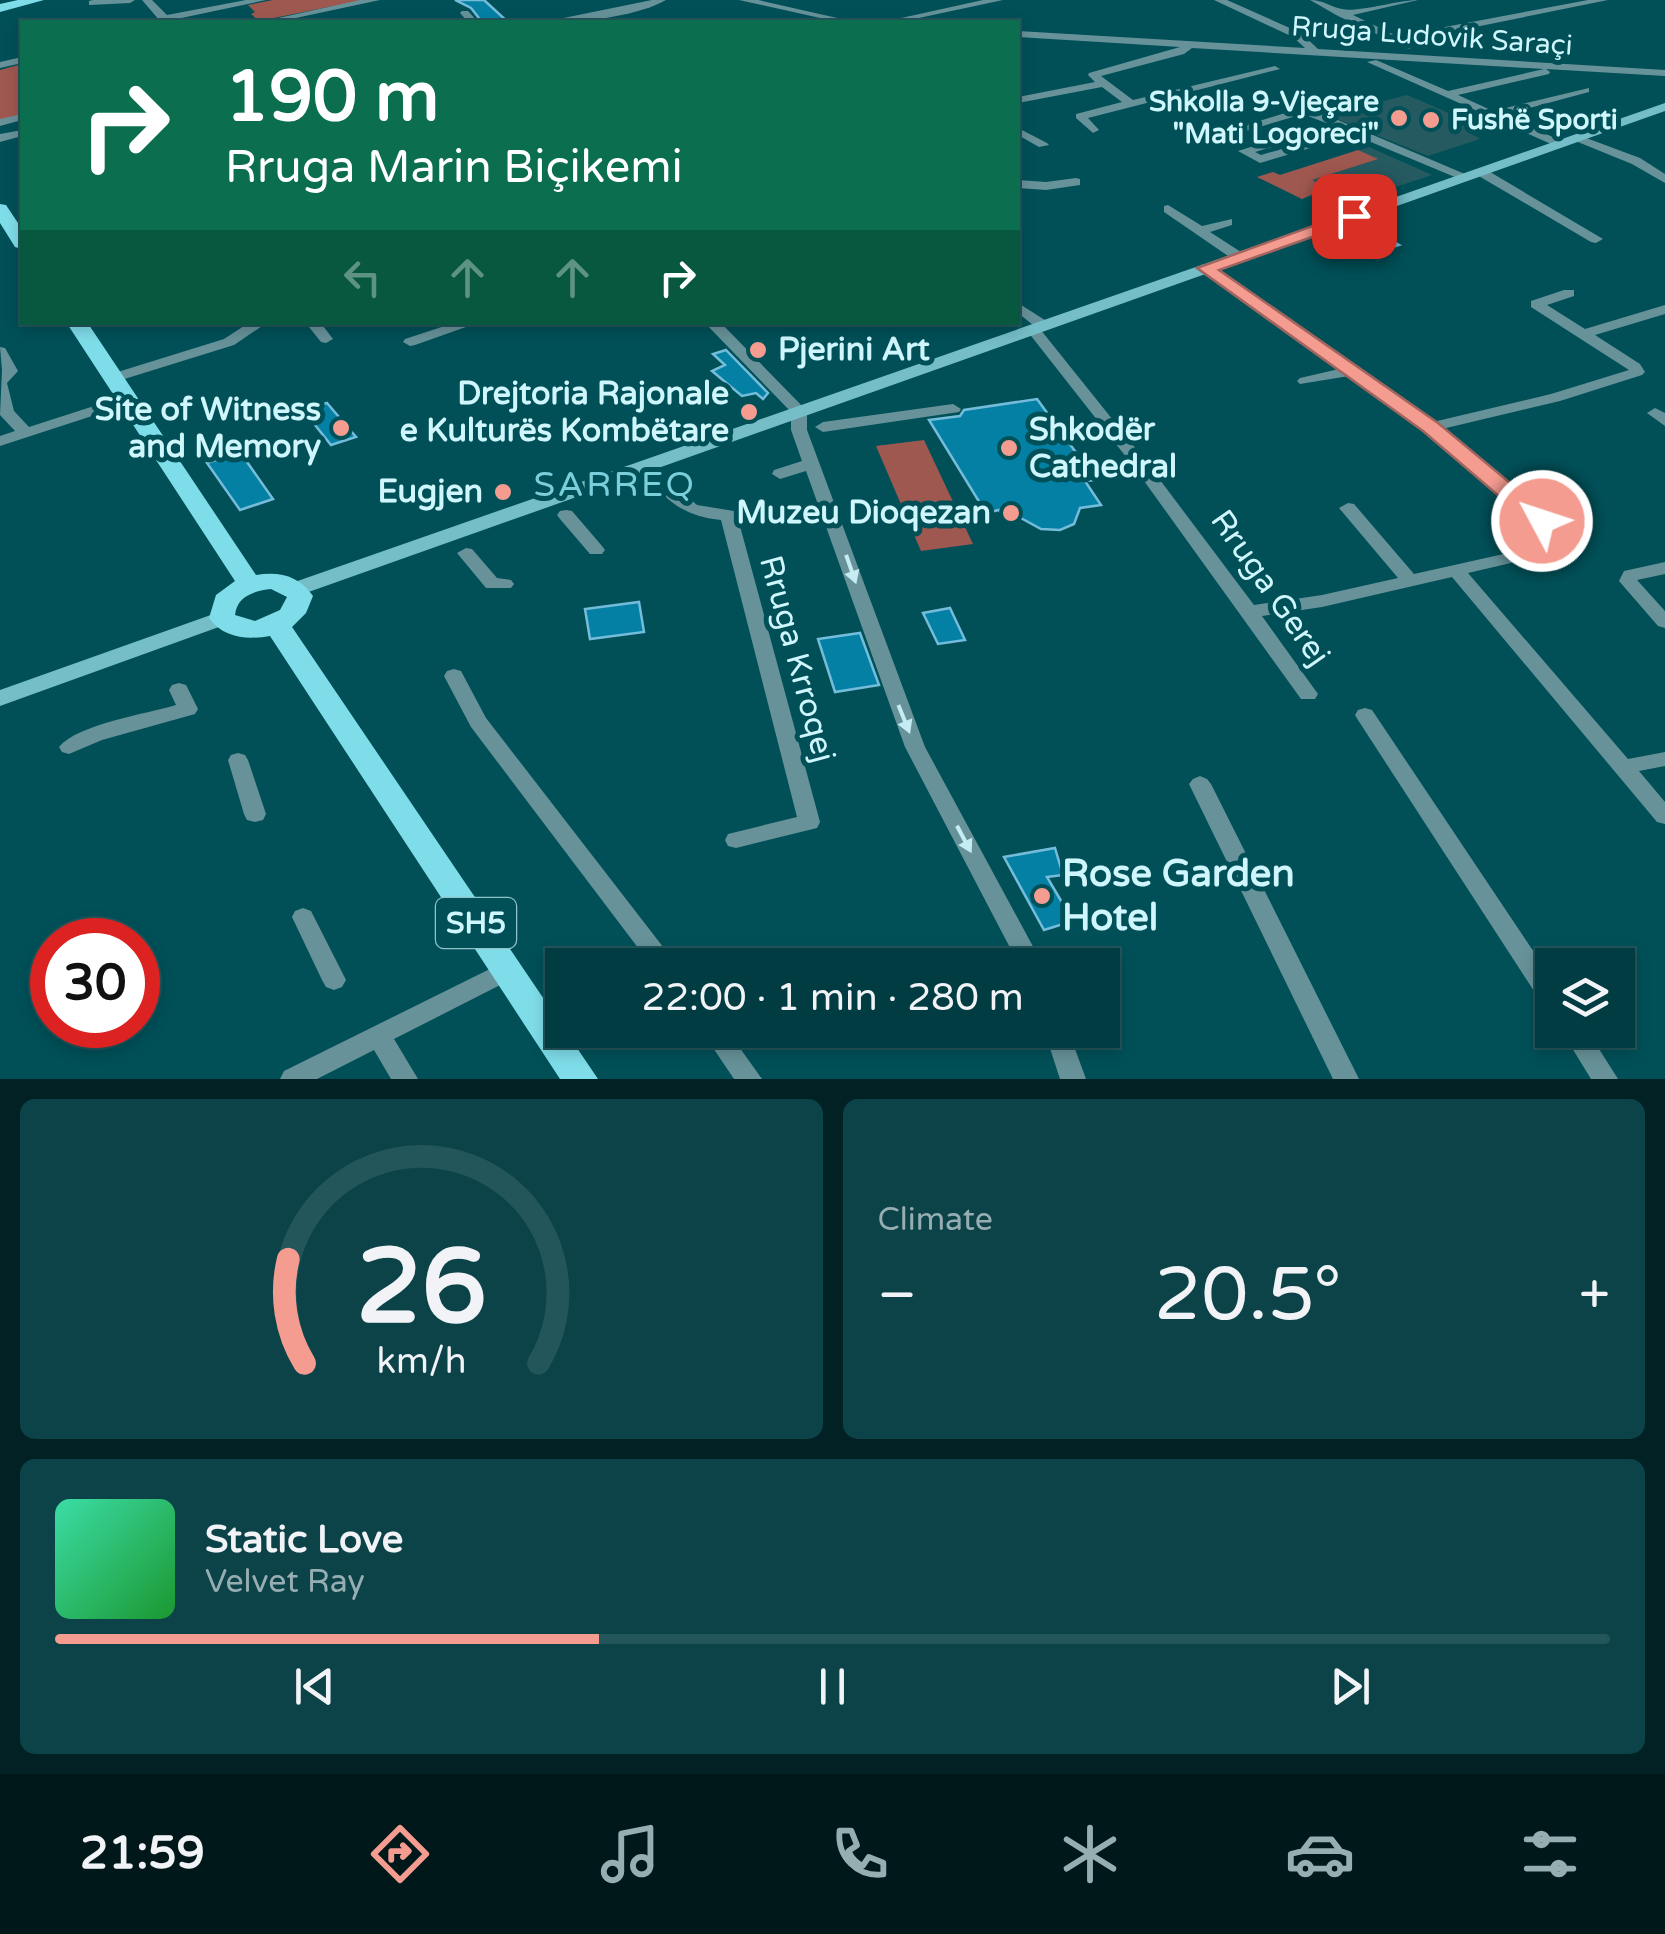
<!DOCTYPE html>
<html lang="en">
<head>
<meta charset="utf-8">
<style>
	body { margin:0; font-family:"Varela Round",sans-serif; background:#0b4349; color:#f1f3f6; height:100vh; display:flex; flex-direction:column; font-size:38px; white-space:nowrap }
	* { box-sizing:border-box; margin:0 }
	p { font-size:32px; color:#96adb2 }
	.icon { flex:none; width:55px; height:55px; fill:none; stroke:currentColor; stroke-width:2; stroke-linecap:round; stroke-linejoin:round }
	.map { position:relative; height:1079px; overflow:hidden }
	.details { display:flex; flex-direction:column; gap:20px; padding:20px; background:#012124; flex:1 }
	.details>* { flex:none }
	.hud { position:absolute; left:20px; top:20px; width:1000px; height:305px; border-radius:0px; box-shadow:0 5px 15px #0003,0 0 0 2px #23565b; background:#0b6e4f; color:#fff; overflow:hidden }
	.controls { position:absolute; left:1535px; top:948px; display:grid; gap:20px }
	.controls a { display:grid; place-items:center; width:100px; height:100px; border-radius:0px; background:#013c42; box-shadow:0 5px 15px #0003,0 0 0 2px #23565b; font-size:50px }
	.speed { position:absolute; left:30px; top:918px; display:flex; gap:20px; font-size:50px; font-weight:700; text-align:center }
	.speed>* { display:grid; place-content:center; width:130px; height:130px; border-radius:50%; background:#013c42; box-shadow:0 5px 15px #0003,0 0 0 2px #23565b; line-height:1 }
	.speed .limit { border:15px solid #d22; background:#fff; color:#111 }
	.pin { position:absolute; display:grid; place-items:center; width:85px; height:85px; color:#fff; margin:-42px; border-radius:20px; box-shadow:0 5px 15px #0006 }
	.me { position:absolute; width:110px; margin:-55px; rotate:310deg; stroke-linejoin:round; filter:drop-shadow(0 0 8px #0008) }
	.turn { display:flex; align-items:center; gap:35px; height:210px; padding:0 40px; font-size:45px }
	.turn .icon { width:130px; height:130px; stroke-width:2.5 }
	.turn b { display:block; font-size:70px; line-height:85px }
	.lanes { display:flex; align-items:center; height:95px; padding:0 40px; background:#0003; justify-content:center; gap:50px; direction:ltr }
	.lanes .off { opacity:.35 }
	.big { font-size:75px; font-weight:600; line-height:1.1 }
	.details .tile { flex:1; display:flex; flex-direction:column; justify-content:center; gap:15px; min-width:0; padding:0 35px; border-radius:15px; background:#0b4349 }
	.details .dial { align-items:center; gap:0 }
	.dial svg { height:260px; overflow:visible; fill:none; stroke:#23565b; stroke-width:7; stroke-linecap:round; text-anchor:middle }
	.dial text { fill:#f1f3f6; stroke:none }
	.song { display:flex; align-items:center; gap:30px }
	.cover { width:120px; height:120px; border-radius:15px; background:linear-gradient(135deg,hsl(160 70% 55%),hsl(130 70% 35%)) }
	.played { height:10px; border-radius:5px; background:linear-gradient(90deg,#f59c91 35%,#23565b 35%) }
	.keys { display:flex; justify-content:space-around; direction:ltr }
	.heat { display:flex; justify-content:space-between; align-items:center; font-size:55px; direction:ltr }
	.details .tiles { flex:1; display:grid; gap:20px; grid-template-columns:1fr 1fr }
	.tile:last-child { grid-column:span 2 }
	.trip { position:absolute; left:545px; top:948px; width:575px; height:100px; border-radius:0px; background:#013c42; box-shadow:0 5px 15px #0003,0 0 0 2px #23565b; font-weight:600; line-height:100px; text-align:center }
	.menu { display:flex; height:160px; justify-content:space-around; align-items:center; background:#00181a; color:#96adb2 }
	.menu .icon { width:70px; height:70px }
	.menu .selected { color:#f59c91 }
	.menu b { font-size:45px; color:#f1f3f6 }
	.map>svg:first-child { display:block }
	.built { fill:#265a61 }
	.green { fill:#9f5850 }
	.building { fill:#0480a5; stroke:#75bcda; stroke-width:2.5 }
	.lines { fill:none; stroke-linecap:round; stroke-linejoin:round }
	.street { fill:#679299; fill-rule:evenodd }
	.secondary { fill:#75bdc7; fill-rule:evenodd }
	.primary { fill:#7fddea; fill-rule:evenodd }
	.oneway { fill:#c4ecf2 }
	.route { fill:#f59c91; stroke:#9f655e; stroke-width:2.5 }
	.poi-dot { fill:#f59c91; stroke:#015058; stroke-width:4 }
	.labels { text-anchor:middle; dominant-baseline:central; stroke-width:10; stroke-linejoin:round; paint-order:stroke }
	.far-street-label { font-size:28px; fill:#cef6fc; stroke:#015058 }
	.far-poi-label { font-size:28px; font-weight:bold; fill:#cef6fc; stroke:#015058; text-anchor:end }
	.shield { fill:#015058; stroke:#90c4cb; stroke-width:2.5 }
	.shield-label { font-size:30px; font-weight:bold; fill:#cef6fc }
	.poi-label { font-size:32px; font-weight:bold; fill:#cef6fc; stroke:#015058; text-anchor:end }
	.street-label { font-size:32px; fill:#cef6fc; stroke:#015058 }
	.neighbourhood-label { font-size:35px; letter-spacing:2.5px; fill:#7acfdb; stroke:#015058 }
	.near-poi-label { font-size:38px; font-weight:bold; fill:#cef6fc; stroke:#015058; text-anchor:start }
</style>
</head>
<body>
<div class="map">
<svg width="1665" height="1079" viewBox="0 0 1665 1079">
	<rect width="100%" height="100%" fill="#015058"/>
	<g class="built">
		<path d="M1407 95 1479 126 1465 130 1480 139 1428 156 1317 111 1321 109 1318 107 1336 102 1364 106Z"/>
		<path d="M1369 147 1432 175 1344 204 1321 193 1302 199 1257 177 1273 172 1280 175Z"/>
	</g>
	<g class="green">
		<path d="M273 0H363L259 21 251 14 255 12 248 5Z"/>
		<path d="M22 64V115L0 121V70Z"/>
		<path d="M1358 150 1378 159 1312 180 1325 188 1302 199 1257 177 1273 172 1280 175Z"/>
		<path d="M924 440 973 544 921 551 876 446Z"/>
	</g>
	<g class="building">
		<path d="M455 0H484L508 22H482L471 8Z"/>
		<path d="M1372 230 1399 245 1376 252 1349 237Z"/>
		<path d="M726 350 768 393 763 399 756 393 742 396 712 371 725 365 713 354Z"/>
		<path d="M1037 399 1096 480 1085 481 1101 505 1080 508 1074 524 1060 530 1041 529 1019 517 1005 520 999 510 986 513 929 420 960 416 964 410Z"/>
		<path d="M327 403 356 437 331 445 303 410Z"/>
		<path d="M240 452 273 499 240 510 207 463Z"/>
		<path d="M639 602 644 632 590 639 585 609Z"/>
		<path d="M950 608 965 640 938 644 923 613Z"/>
		<path d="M860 633 879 685 835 692 818 639Z"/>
		<path d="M1055 848 1063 875 1047 877 1073 921 1044 930 1004 857Z"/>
	</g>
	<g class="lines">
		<g class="street">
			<path d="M93 0H135L130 3 89 5V1Z"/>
			<path d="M142 0H152L167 15 246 0H266L172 20 173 22 160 21Z"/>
			<path d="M360 0H380L277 22H260Z"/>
			<path d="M652 0H666C639 16 576 24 544 22Z"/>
			<path d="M739 0H758L855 22H838Z"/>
			<path d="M983 0H1003L900 22H883Z"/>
			<path d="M1214 0H1227L1301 33 1318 49 1665 70V76L1546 69 1550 72 1549 74 1458 95 1493 111 1589 88V92L1503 115 1564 142V146L1560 148 1367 62 1376 60 1448 91 1544 69 1192 48 1184 54 1101 76 1133 100 1275 66 1280 69 1088 118 1099 130 1093 133 1076 118V114L1122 102 1102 87 1018 103V97L1095 82 1088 75 1089 73 1180 47 1018 37V31L1305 48 1293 37Z"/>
			<path d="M1310 0C1324 0 1330 7 1342 9 1357 13 1398 0 1418 0L1353 15 1401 38 1413 33 1588 0H1608L1416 39 1409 42 1414 46 1409 49 1338 16Z"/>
			<path d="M462 11H468L478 22H468L460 13Z"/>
			<path d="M22 57V63L0 68V62Z"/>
			<path d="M1342 95 1346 96V100L1314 110 1472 177 1462 180 1354 135 1260 163 1238 151 1326 123 1303 114 1206 143 1196 141ZM1336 128 1344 131 1261 155 1255 152Z"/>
			<path d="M22 114V120L0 126V119Z"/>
			<path d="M1018 128 1047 143 1049 145 1039 147 1018 135Z"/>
			<path d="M22 130V136L0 142V134Z"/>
			<path d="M1573 136H1581L1640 158 1665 174V183L1632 164 1573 140Z"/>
			<path d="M1477 169H1485L1603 239 1596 243 1591 242 1477 175Z"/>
			<path d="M1076 178 1080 179V185L1046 190 1018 188V180L1046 182Z"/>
			<path d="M1168 205 1202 226 1232 219V225L1210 232 1244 254V260H1234L1164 212V206Z"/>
			<path d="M1206 264 1433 422 1551 394 1629 370 1531 307V301L1564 290H1574V296L1547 305 1585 329 1665 305V314L1595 335 1640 364 1645 372 1642 375 1560 401 1442 429 1579 544 1576 548 1468 573 1628 759 1665 752V766L1639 771 1665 802V824L1657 822 1452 577 1322 607 1262 616 1318 694 1315 699H1301L1134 467 1028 332V326L1033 325 1018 313V303L1048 322V328L1040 329 1145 460 1254 605 1322 595 1398 578 1339 508 1348 503 1354 504 1414 574 1557 542 1424 430 1349 376 1300 384 1297 381 1300 378 1339 369 1201 271V265Z"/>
			<path d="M250 322H268L234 345 118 381H108L105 378 108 375 224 339Z"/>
			<path d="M305 322H320L333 339 326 343 321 342Z"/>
			<path d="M457 322H480L415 345 410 346 403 342 405 339Z"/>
			<path d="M704 322H720L807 411V430L925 747 1043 965H1019L905 747 806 471 780 479 772 474 774 470 802 461 791 430V412Z"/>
			<path d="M0 347 5 348 18 371 7 383 14 411 29 427 122 397 127 395 135 400 132 403 0 446V436L15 431 0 415 2 370Z"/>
			<path d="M953 404 961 409 959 412 823 432 815 427 823 422Z"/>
			<path d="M1655 408 1665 413V426L1647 413Z"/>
			<path d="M662 479 668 480 697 505 734 511 737 515 820 822 817 828 736 848 728 846 725 840 728 834 797 817 721 520C692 517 672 507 654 484Z"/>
			<path d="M566 510 572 511 602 546 605 550 602 554H590L560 519 557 515 560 511Z"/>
			<path d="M466 548 472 549 497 578 511 580 514 584 511 588H486L457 553Z"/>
			<path d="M1665 562V574L1637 580 1665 611V628L1658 626 1619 581 1624 571Z"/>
			<path d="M454 669 461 671 486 718 677 965H651L471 727 444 676 447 671Z"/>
			<path d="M179 683 186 685 198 709 195 714 102 740 69 754 62 752 59 747C78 724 146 714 176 705L169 690 172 685Z"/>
			<path d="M1365 708 1372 710 1552 979V1008L1543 1005 1358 720 1355 715 1358 710Z"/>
			<path d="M238 753 245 755 248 760 266 814 263 820 255 822 247 820 244 814 228 760 231 755Z"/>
			<path d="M1200 776 1207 779 1211 784 1359 1079H1333L1189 784 1193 779Z"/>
			<path d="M303 908 311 911 346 980 342 987 334 990 326 987 322 980 292 917 295 911Z"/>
			<path d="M508 960 516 963 520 970 516 977 394 1039 418 1079H391L374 1050 317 1079H280L284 1071Z"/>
			<path d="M701 1030H727L762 1079H734Z"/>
			<path d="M1044 1030H1068L1086 1079H1060Z"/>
			<path d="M1561 1030H1587L1618 1079H1591Z"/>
		</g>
		<g class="secondary">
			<path d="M1665 103V111L303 594 296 596 286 589 289 584Z"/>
			<path d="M222 611 233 618 230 623 0 706V690Z"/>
		</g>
		<g class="primary">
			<path d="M18 0H44L0 12V4Z"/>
			<path d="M0 204 6 205 22 229V249L15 247 0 223Z"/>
			<path d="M66 322H87L256 575C280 571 299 576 313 596L306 613 292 627 598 1079H560L270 636C247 640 223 638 209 618L216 595 235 581ZM271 589 287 597 280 610 255 621 235 615C237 596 254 591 271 589Z"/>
		</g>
	</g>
	<defs><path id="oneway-solid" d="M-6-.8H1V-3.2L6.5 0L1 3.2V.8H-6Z" transform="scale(2.5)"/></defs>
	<g class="oneway">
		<use href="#oneway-solid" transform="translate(851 569) rotate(71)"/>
		<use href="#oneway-solid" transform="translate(904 719) rotate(68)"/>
		<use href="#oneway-solid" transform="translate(964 839) rotate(62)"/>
	</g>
	<path class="route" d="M1354 211 1363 216 1360 220 1219 270 1438 423 1550 516 1553 521 1550 526H1534L1423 431 1197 268Z"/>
	<g class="poi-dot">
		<circle cx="1399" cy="118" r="10"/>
		<circle cx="1431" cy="120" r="10"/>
		<circle cx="758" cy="350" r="10"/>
		<circle cx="749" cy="412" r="10"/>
		<circle cx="341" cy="428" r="10"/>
		<circle cx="1009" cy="448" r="10"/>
		<circle cx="503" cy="492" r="10"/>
		<circle cx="1011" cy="513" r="10"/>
		<circle cx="1042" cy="896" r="10"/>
	</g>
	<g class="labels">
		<g class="far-street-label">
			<text transform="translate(1432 36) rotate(4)">Rruga Ludovik Saraçi</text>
		</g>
		<g class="far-poi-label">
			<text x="1379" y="102">Shkolla 9-Vjeçare<tspan x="1379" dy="32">"Mati Logoreci"</tspan></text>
			<text x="1451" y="120" text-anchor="start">Fushë Sporti</text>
		</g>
		<rect class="shield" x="436" y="898" width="80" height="50" rx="8"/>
		<g class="shield-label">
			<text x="476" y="923">SH5</text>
		</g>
		<g class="poi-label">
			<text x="778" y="350" text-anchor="start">Pjerini Art</text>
			<text x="729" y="394">Drejtoria Rajonale<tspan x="729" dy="37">e Kulturës Kombëtare</tspan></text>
			<text x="321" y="410">Site of Witness<tspan x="321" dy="37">and Memory</tspan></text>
			<text x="1029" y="430" text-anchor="start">Shkodër<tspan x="1029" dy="37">Cathedral</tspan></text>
			<text x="483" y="492">Eugjen</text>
			<text x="991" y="513">Muzeu Dioqezan</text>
		</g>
		<g class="street-label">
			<text transform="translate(1270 588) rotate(55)">Rruga Gerej</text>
			<text transform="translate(797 659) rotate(75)">Rruga Krroqej</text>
		</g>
		<g class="neighbourhood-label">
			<text x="615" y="485">SARREQ</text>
		</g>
		<g class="near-poi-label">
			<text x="1062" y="874">Rose Garden<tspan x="1062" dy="44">Hotel</tspan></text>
		</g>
	</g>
</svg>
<div class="controls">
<a><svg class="icon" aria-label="layers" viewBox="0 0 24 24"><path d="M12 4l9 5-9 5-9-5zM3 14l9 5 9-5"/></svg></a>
</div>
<div class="speed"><div class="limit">30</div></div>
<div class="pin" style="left:1354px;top:216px;background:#d93025"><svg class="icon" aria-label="arrive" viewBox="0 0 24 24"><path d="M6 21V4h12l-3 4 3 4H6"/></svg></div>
<svg class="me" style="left:1542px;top:521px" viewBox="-20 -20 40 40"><circle r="17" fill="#f59c91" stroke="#fff" stroke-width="3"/><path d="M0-11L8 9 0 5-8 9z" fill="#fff"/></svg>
<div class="trip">22:00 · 1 min · 280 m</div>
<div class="hud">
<div class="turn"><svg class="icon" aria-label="right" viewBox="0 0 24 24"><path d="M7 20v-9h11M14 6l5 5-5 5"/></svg><div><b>190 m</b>Rruga Marin Biçikemi</div></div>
<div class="lanes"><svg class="icon off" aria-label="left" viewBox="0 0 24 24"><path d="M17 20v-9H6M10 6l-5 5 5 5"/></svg><svg class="icon off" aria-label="ahead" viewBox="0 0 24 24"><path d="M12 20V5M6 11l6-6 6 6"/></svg><svg class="icon off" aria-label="ahead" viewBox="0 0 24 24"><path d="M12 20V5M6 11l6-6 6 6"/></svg><svg class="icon" aria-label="right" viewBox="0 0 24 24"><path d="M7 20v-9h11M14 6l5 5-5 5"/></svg></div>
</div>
</div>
<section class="details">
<div class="tiles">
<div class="tile dial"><svg viewBox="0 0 100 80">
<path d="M14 69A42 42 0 1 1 86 69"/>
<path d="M14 69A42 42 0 0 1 9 37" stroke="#f59c91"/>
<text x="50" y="56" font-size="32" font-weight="700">26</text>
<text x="50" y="72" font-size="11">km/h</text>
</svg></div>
<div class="tile"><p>Climate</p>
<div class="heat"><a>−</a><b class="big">20.5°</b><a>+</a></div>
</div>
<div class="tile">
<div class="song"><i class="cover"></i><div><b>Static Love</b><p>Velvet Ray</p></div></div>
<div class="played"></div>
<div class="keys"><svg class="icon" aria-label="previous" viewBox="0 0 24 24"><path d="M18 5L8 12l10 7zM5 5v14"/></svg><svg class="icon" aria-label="pause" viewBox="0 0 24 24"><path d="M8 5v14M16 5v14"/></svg><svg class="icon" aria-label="next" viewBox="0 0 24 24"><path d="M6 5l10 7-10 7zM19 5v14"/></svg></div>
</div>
</div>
</section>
<nav class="menu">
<b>21:59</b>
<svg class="icon selected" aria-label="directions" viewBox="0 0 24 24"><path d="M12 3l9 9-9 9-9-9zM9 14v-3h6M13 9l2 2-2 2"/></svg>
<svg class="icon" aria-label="music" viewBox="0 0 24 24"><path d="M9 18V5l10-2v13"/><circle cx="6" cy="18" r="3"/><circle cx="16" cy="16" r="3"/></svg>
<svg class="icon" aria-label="phone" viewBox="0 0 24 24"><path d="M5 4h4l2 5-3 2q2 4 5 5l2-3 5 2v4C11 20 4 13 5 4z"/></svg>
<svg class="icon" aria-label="climate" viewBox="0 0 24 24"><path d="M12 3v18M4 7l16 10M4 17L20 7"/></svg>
<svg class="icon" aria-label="car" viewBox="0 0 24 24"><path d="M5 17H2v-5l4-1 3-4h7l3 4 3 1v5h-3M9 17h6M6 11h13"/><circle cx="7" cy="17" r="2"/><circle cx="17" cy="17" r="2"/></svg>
<svg class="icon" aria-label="filters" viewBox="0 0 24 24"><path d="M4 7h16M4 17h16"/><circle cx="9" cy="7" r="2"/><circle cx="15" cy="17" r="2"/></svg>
</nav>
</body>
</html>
